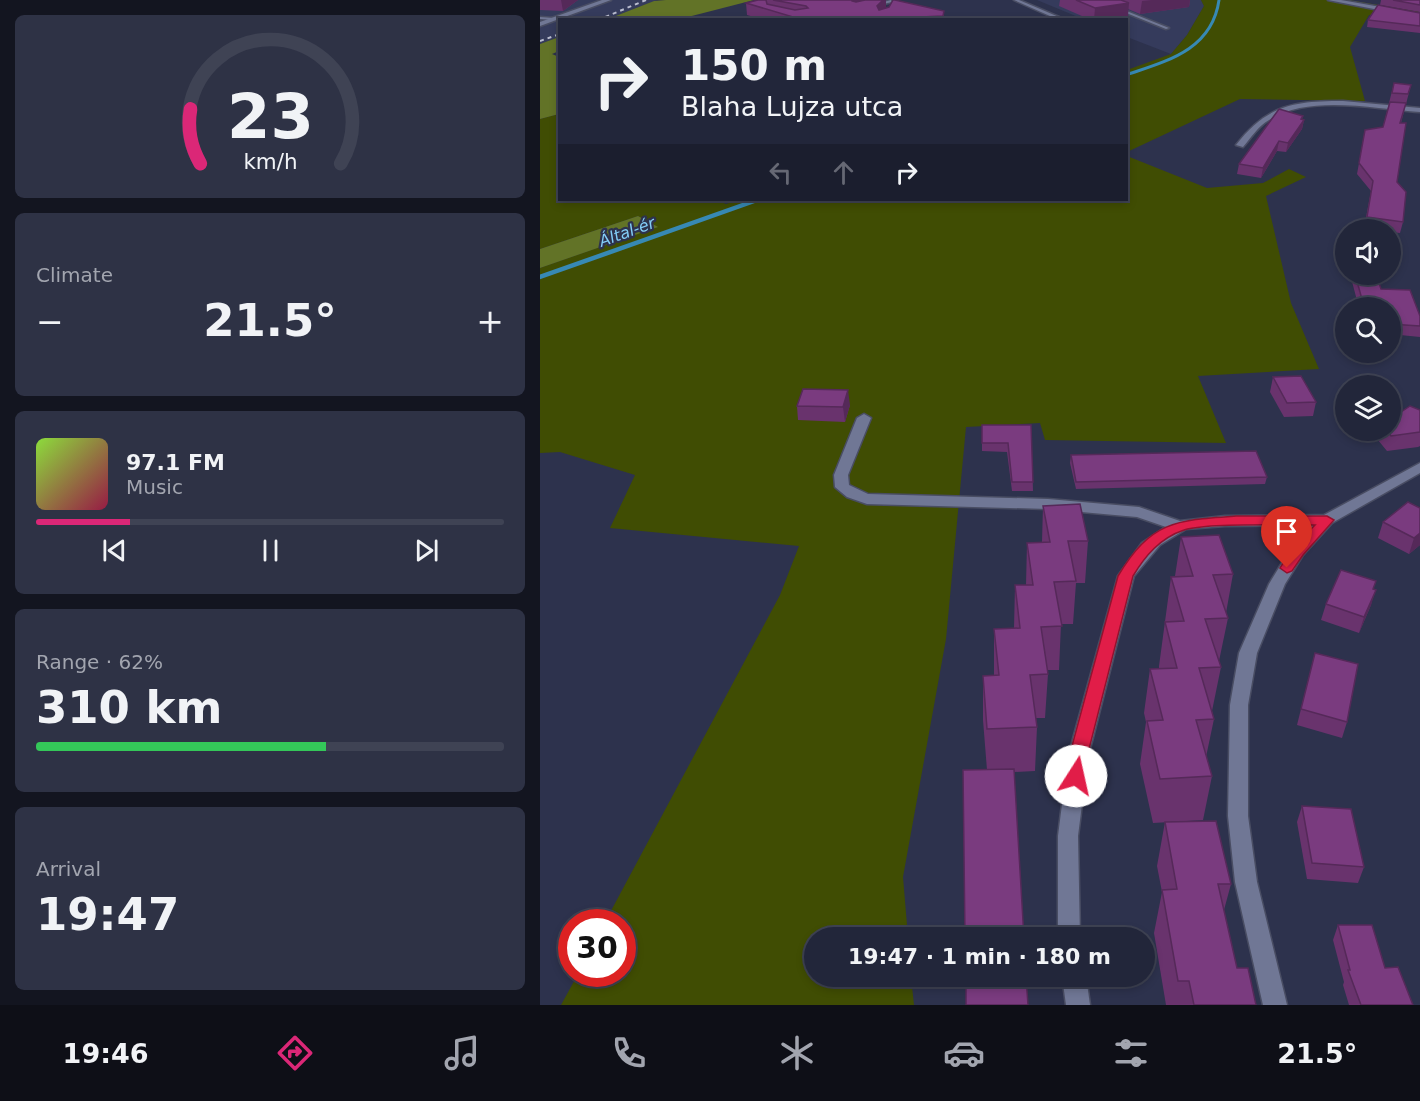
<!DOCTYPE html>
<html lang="en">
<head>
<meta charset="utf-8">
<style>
	body { margin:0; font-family:"DejaVu Sans",sans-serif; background:#2e3245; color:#f1f3f6; height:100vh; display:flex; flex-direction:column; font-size:22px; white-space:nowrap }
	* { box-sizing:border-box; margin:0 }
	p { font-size:20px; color:#a2a5af }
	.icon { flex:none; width:33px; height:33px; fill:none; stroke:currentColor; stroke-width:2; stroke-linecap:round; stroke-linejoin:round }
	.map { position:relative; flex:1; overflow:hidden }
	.panel { display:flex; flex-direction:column; gap:15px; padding:15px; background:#131520; width:540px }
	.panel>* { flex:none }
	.guide { position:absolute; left:18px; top:18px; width:570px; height:183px; border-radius:0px; box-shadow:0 3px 9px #0003,0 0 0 2px #3f4354; background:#22263a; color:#f1f3f6; overflow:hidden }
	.buttons { position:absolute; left:795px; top:219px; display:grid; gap:12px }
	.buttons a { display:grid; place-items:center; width:66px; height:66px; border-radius:50%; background:#22263a; box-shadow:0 3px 9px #0003,0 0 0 2px #3f4354; font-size:30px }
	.speed { position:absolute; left:18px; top:909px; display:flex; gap:12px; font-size:30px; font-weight:700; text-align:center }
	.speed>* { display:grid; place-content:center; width:78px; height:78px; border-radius:50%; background:#22263a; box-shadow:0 3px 9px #0003,0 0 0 2px #3f4354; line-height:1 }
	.speed .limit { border:9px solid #d22; background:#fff; color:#111 }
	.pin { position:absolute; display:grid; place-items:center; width:51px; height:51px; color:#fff; margin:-62px -26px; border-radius:50% 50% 50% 0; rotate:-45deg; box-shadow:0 0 6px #0007 }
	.pin .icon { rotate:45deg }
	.me { position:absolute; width:66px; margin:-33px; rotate:10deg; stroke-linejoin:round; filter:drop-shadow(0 0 4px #0008) }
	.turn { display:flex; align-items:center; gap:21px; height:126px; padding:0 24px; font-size:27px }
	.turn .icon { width:78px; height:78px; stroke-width:2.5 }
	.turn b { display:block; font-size:42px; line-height:51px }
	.lanes { display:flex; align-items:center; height:57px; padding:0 24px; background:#0003; justify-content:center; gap:30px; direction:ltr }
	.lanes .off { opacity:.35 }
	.big { font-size:45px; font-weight:700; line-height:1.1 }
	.panel .tile { flex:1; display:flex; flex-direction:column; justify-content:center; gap:9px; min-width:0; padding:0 21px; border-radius:9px; background:#2e3245 }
	.panel .dial { align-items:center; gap:0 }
	.dial svg { height:156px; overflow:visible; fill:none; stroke:#3f4354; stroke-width:7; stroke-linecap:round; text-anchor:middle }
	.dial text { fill:#f1f3f6; stroke:none }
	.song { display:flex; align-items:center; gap:18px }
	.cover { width:72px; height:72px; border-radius:9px; background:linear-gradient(135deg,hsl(90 70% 55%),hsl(340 70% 35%)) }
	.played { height:6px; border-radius:3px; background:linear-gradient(90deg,#db2777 20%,#3f4354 20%) }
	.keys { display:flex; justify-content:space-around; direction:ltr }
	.heat { display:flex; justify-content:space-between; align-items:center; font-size:33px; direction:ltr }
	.charge { height:9px; border-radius:4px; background:linear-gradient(90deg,#34c759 62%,#3f4354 0) }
	.trip { position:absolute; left:264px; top:927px; width:351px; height:60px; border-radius:30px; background:#22263a; box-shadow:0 3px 9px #0003,0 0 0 2px #3f4354; font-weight:700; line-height:60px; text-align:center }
	.dock { display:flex; height:96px; justify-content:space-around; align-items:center; background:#0e0f17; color:#a2a5af }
	.dock .icon { width:42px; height:42px }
	.dock .active { color:#db2777 }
	.dock b { font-size:27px; color:#f1f3f6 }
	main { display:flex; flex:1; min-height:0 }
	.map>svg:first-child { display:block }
	.built { fill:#353b5c }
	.green { fill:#404d03 }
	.forest { fill:#627327 }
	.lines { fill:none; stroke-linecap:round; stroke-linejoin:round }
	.stream-far1 { stroke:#3789b4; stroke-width:3 }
	.stream { stroke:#3789b4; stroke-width:4.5 }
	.service-casing { stroke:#494d63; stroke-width:3 }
	.minor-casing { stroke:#494d63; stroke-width:3 }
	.service { fill:#707795; fill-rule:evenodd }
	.minor { fill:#707795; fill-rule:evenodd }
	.rail { stroke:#babdcf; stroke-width:2; stroke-dasharray:4 4; stroke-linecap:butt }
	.wall { fill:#69336d }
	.shaded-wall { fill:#552959 }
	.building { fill:#7a3b7f; stroke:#552959; stroke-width:1.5 }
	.route { fill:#e11d48; stroke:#92132f; stroke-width:1.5 }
	.labels { text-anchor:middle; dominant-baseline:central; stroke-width:4.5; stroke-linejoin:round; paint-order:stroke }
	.far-water-label { font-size:16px; font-style:italic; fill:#83cdf7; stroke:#2d324d }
</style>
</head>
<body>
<main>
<section class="panel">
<div class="tile dial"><svg viewBox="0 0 100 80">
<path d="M14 69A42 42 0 1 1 86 69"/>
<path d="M14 69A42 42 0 0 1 9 41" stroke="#db2777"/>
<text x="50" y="56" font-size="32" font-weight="700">23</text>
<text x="50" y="72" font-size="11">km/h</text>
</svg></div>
<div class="tile"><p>Climate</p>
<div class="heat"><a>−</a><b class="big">21.5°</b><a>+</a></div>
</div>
<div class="tile">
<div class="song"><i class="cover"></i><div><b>97.1 FM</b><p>Music</p></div></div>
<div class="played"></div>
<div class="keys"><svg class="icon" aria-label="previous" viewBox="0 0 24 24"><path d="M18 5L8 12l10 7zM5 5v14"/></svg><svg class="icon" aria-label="pause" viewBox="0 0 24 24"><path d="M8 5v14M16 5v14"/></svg><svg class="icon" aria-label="next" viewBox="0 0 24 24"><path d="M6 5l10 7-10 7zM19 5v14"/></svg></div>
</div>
<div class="tile"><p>Range · 62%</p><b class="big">310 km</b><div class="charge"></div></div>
<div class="tile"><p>Arrival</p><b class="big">19:47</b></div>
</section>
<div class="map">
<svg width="880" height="1005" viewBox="0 0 880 1005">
	<rect width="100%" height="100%" fill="#2d324d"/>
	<g class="built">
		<path d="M0 0H117L68 19 20 20 19 37 0 44Z"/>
		<path d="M497 0H661L664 6 647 35 631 54 587 37 586 20 543 19Z"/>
	</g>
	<g class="green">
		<path d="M661 0H809L880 12V21L829 15 810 47 825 101 700 99 587 152V70L631 54 647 35 664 6Z"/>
		<path d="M19 114 20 200H175L186 204 199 200H586L587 156 667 188 723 183 749 169 766 177 726 196 751 303 779 369 658 376 686 443 505 440 500 423 426 427 406 639 363 877 368 937 274 938V976L371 977 374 1005H21L38 974H82V922H65L240 595 259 546 70 528 95 475 20 452 0 453V268L117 227 98 216 0 249V119Z"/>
	</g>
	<g class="forest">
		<path d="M126 0H214L140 19H68L114 1Z"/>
		<path d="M19 37V51L12 54 19 57V114L0 119V44Z"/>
		<path d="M98 216 118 227 0 268V249Z"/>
	</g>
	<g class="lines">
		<path class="stream-far1" d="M586 75C627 61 672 50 679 0"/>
		<path class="stream" d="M0 277 217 200"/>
		<g class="service-casing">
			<g id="service">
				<path d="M351 0 352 2 335 6 333 5Z"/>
				<path d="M474 0H479L526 20H519Z"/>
				<path d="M554 0H559L629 28 626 29Z"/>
				<path d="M0 17 14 18 16 19 14 20 0 19Z"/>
			</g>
		</g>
		<g class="minor-casing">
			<g id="minor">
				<path d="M62 0H71L0 26V22Z"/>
				<path d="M788 0H801L880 14V18Z"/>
				<path d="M803 101 880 108V112C835 109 769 94 729 120 718 126 711 138 703 147L696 145C727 105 754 101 803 101Z"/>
				<path d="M324 414 331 418 308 475 309 485 328 494 508 499 599 507 640 521 685 516 784 515 880 463V473L792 523 763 555 745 584 717 653 708 705V816L717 882 747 1005H723L695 882 688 816 690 705 699 653 729 584 751 548 773 525 685 526 646 529 620 545 594 576 548 757 538 836 540 938H518V836L528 757 578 576 602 543 626 527 597 517 508 509 327 504 307 497 295 487 294 475 317 418Z"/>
				<path d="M522 976H546L550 1005H526Z"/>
			</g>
		</g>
		<use href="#service" class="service"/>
		<use href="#minor" class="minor"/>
		<g class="rail">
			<path d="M58 20 106 0"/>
			<path d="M0 41 20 34"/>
		</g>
	</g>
	<g class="wall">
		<path d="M0 0H38L23 11 0 10Z"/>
		<path d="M218 0H346V8L404 11V20H224L207 15 206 3Z"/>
		<path d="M520 0H650L649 7 600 14 588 9V16L563 20H551L519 6Z"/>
		<path d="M841 0H880V12L840 5Z"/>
		<path d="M880 13V33L827 27 828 20Z"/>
		<path d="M854 83 871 85 861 123 857 182 863 222 860 233 850 232V230H833L824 228 831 191 817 174 825 130 843 127Z"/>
		<path d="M763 116 762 119 764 120 762 129 746 152 737 151 721 178 697 174 699 164Z"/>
		<path d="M810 274H836L841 289 880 316V337L850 334V308H819Z"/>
		<path d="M733 377 776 402 773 416 744 417 730 392Z"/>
		<path d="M310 405 305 422 258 420 257 406Z"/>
		<path d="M880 410V446L878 447 847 451 833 434 834 430H850Z"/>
		<path d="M442 425H491L493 491H472L467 452 442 451Z"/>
		<path d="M531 455 727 477 725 484 536 489 530 463Z"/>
		<path d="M503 506 548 541 545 583H536L533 624H521L519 670H507L508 674 505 718H496L497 727 495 771 474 772 447 770 443 720V676L454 675V629L474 628 475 585H486L487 543 502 542Z"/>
		<path d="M880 508V545L869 554 838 538 843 522Z"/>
		<path d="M641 537 693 574 686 613 688 618 679 661 681 667 672 711 674 719 666 757 672 776 663 820 613 823 600 764 606 722 604 713 610 669H619V666L631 577 635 576Z"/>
		<path d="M834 589 831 605 819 633 781 620 786 604Z"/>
		<path d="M775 653 807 722 802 738 757 725Z"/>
		<path d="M762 806 824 867 818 883 767 879 757 822Z"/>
		<path d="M625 822 691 884 684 910 697 968 716 1005H626L614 933 622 892 617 866Z"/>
		<path d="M798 925 845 968 873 1005H809L803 985 804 982 793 940Z"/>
	</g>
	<g class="shaded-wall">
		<path d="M21 0H38L23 11Z"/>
		<path d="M312 0H336L313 9Z"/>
		<path d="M343 0H346V9L338 18 337 6Z"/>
		<path d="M612 0H650L649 7 600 14 602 1Z"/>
		<path d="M589 3 588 16 563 20H554L555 8Z"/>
		<path d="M763 116 761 123 764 120 762 129 746 152 748 143Z"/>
		<path d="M739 141 737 151 721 178 723 168Z"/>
		<path d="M308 390 310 405 305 422 303 407Z"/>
		<path d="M880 533V545L869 554 874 538Z"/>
		<path d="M836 590 831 605 819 633 824 617Z"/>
	</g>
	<g class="building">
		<path d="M218 0H226L227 4 255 10 268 8 266 6 233 0H312V1L316 2 325 0H343L337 6 339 10 349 7 353 0H355L404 11 403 16 359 18 353 20H263L206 3Z"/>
		<path d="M536 0H581L589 3 555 8Z"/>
		<path d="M853 0H880V5Z"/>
		<path d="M838 5 880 13V26L828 20Z"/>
		<path d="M854 83 871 85 868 94 852 93Z"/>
		<path d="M850 102 866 103 860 123H866L857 182 866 192 863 222 827 217 833 181 819 163 825 130 843 127Z"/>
		<path d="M739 109 763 116 761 119 764 120 748 143 739 141 723 168 699 164Z"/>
		<path d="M815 274H836L841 289 870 290 880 316V326L850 324V308H839L838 304 823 303Z"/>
		<path d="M761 376 776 402 747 403 733 377Z"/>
		<path d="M263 389 308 390 303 407 257 406Z"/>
		<path d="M870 406 880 410V432L851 436 847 430H850V418H852Z"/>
		<path d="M442 425H491L493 482H472L468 443H442Z"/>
		<path d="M716 451 727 477 536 482 531 455Z"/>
		<path d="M868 502 880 508V533L874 538 843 522Z"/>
		<path d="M540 504 548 541H528L536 581 514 582 522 626 501 627 508 674 490 675 497 727 447 729 443 676 459 675 454 629 480 628 475 585H493L487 543 510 542 503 506Z"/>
		<path d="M679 535 693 574 673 575 688 618 665 619 681 667 659 668 674 719 656 720 672 776 620 779 607 721 623 720 610 669 637 668 625 622 644 621 631 577 653 576 641 537Z"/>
		<path d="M801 570 836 581 833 589 836 590 824 617 786 604Z"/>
		<path d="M775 653 818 664 807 722 761 709Z"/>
		<path d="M474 769 484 938H425L423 770Z"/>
		<path d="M762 806 811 809 824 867 772 863Z"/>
		<path d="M676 821 691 884H678L697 968H708L716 1005H654L649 981H638L622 890 637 889 625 822Z"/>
		<path d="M798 925H832L845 968 858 967 873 1005H821L808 970H810Z"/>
		<path d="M426 976H486L488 1005H426Z"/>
	</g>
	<path class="route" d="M696 516H787L794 520 763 555 752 571 747 573 740 568 752 548 775 525C740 525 706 524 671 526 663 527 652 527 644 530 620 538 605 556 593 576L547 757 542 782 536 784 529 782 527 776 529 757 578 576C611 521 636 520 696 516Z"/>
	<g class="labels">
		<g class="far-water-label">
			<text transform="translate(87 232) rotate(-20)">Által-ér</text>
		</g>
	</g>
</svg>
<div class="buttons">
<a><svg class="icon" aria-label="sound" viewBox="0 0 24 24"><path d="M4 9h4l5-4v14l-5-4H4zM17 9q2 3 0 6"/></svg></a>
<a><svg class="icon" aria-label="search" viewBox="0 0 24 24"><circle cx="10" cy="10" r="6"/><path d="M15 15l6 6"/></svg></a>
<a><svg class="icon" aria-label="layers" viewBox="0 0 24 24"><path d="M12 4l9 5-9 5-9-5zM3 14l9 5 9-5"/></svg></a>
</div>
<div class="speed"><div class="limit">30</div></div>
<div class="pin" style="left:747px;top:568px;background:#d93025"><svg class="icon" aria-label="arrive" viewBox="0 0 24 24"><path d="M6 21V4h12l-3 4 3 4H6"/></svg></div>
<svg class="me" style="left:536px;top:776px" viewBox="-20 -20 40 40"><circle r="19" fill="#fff"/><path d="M0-13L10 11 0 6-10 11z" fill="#e11d48"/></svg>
<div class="trip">19:47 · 1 min · 180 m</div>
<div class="guide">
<div class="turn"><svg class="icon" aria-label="right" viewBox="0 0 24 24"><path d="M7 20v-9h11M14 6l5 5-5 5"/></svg><div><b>150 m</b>Blaha Lujza utca</div></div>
<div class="lanes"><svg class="icon off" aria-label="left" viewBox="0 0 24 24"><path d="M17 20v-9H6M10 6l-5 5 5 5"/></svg><svg class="icon off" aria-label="ahead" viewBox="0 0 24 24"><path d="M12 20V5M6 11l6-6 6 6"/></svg><svg class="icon" aria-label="right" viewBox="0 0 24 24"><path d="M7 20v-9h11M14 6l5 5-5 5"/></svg></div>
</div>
</div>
</main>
<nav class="dock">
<b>19:46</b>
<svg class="icon active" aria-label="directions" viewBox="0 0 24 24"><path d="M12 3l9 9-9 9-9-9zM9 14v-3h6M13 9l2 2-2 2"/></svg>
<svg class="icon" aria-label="music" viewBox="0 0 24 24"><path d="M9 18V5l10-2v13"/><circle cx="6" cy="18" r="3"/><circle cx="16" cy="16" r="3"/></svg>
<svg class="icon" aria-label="phone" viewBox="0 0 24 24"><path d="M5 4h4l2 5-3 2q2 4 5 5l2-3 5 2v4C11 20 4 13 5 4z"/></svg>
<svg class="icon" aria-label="climate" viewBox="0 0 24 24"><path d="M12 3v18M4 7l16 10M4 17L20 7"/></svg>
<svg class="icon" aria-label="car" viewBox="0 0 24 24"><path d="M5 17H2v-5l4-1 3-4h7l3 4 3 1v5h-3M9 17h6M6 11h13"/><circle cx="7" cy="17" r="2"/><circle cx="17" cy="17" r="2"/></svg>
<svg class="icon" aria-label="filters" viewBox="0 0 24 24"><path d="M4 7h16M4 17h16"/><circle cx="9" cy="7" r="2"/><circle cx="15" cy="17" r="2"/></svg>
<b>21.5°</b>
</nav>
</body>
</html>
